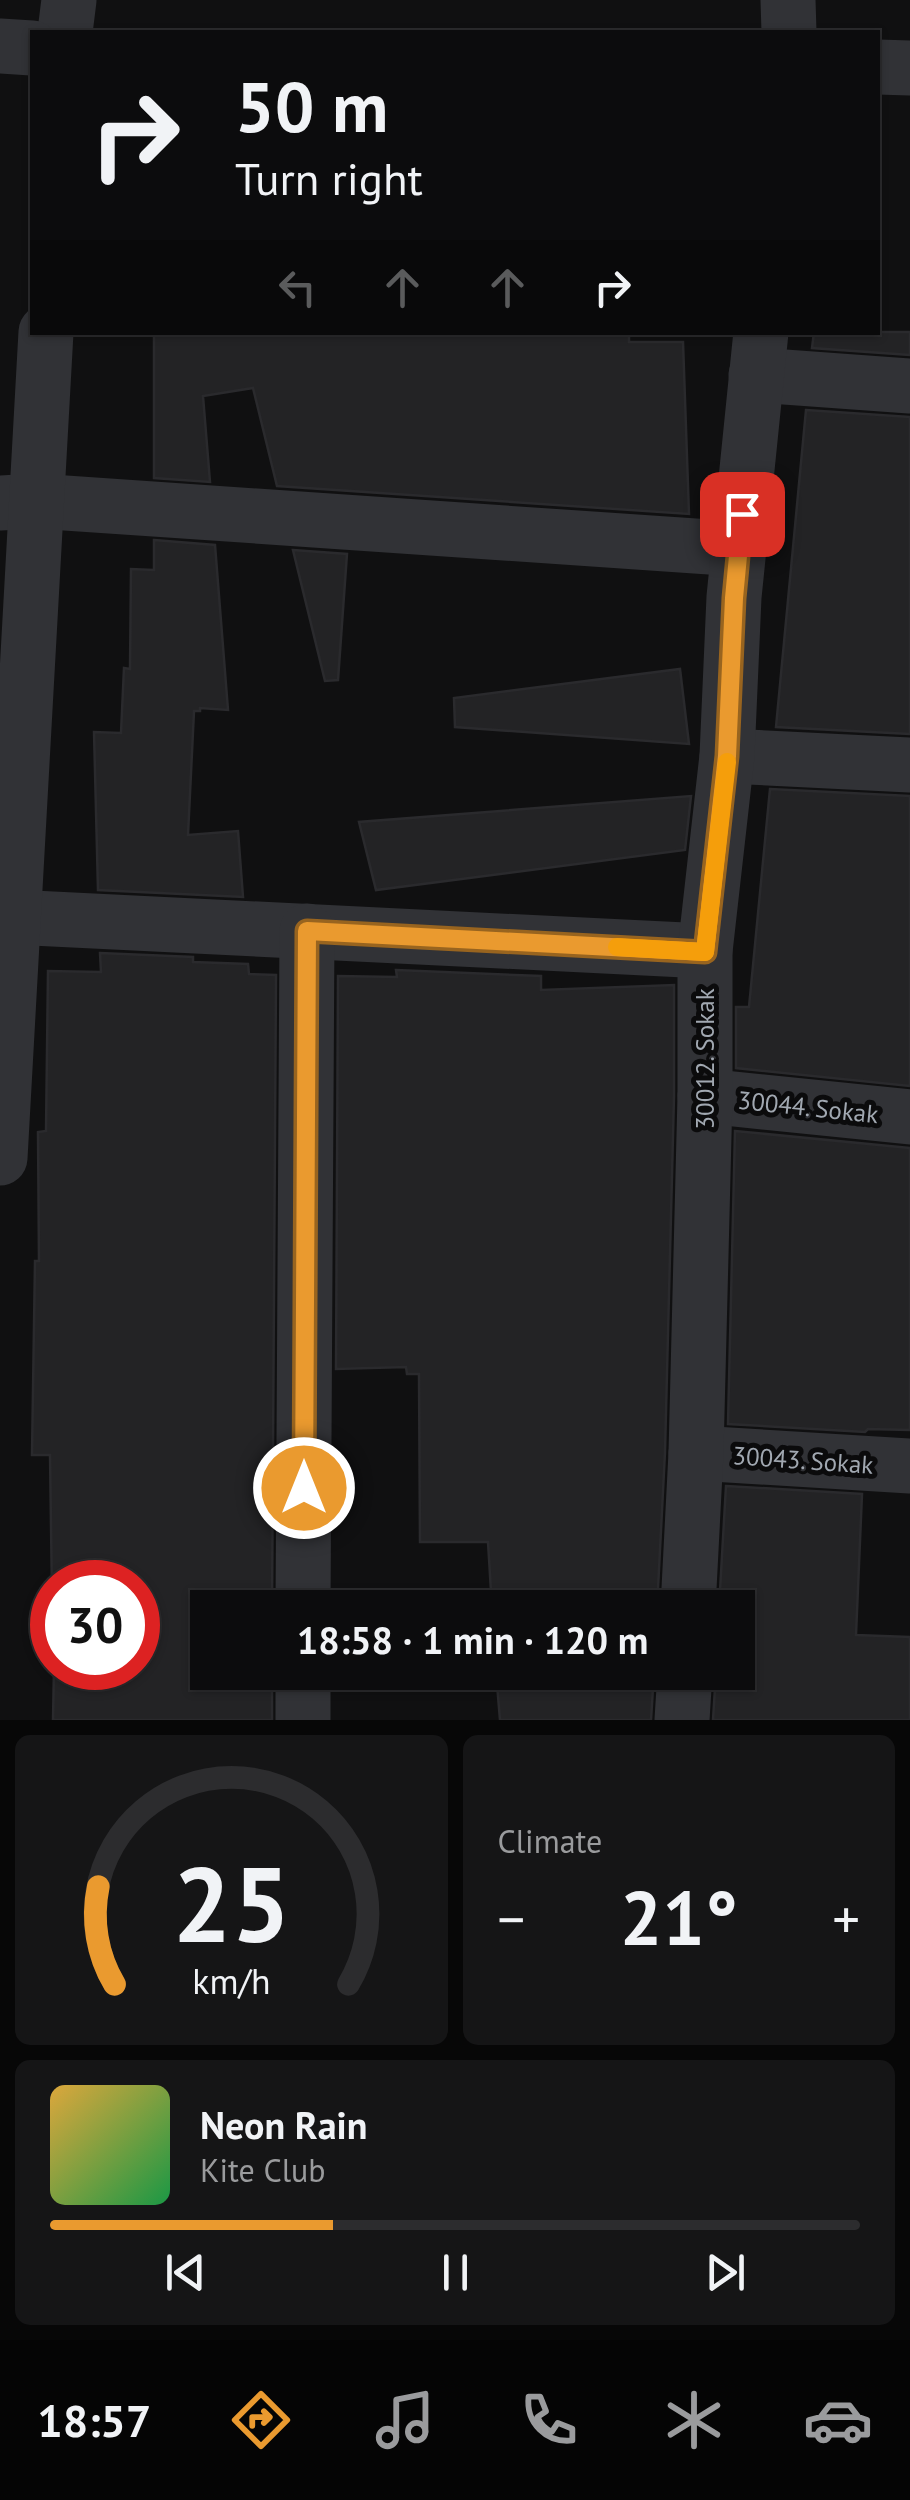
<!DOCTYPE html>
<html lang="en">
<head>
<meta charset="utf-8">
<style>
	body { margin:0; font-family:"PT Sans",sans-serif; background:#151516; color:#f1f3f6; height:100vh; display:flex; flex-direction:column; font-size:38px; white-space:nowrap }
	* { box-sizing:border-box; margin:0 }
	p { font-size:32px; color:#9a9b9d }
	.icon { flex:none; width:55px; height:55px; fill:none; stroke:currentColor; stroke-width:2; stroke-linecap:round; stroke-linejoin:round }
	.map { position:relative; height:1720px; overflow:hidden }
	.sheet { display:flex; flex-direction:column; gap:15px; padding:15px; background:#070707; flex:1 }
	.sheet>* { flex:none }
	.banner { position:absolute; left:30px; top:30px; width:850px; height:305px; border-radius:0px; box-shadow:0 2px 8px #0004,0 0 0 2px #2c2c2e; background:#0c0c0d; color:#f1f3f6; overflow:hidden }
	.speed { position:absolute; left:30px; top:1560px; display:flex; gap:20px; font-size:50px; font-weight:700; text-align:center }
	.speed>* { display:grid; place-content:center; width:130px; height:130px; border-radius:50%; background:#0c0c0d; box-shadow:0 2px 8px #0004,0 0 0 2px #2c2c2e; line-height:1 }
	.speed .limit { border:15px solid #d22; background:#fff; color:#111 }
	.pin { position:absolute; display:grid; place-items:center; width:85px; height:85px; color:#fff; margin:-42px; border-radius:20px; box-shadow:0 5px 15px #0006 }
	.me { position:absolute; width:110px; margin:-55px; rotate:0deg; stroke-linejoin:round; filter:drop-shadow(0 0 8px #0008) }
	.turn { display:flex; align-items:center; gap:35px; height:210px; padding:0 40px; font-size:45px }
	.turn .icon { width:130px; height:130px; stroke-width:2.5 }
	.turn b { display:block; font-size:70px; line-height:85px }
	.lanes { display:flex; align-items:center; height:95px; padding:0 40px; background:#0003; justify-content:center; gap:50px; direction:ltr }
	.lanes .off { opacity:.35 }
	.big { font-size:75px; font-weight:700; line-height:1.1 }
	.sheet .card { flex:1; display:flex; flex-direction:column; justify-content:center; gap:15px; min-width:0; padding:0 35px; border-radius:15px; background:#151516 }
	.sheet .dial { align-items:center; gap:0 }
	.dial svg { height:260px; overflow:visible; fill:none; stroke:#2c2c2e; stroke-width:7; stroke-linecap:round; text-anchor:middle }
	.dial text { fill:#f1f3f6; stroke:none }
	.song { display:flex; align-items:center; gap:30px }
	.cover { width:120px; height:120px; border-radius:15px; background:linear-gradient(135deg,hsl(40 70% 55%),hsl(140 70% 35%)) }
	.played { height:10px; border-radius:5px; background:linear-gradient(90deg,#ea9a2f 35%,#2c2c2e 35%) }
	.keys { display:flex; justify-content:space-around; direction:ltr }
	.heat { display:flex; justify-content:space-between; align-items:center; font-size:55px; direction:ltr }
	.sheet .tiles { flex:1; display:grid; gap:15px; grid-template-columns:1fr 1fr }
	.card:last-child { grid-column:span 2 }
	.trip { position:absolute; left:190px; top:1590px; width:565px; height:100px; border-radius:0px; background:#0c0c0d; box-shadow:0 2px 8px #0004,0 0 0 2px #2c2c2e; font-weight:700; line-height:100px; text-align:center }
	.tab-bar { display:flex; height:160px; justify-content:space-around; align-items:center; background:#050505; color:#9a9b9d }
	.tab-bar .icon { width:70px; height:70px }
	.tab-bar .selected { color:#ea9a2f }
	.tab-bar b { font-size:45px; color:#f1f3f6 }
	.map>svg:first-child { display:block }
	.building { fill:#232325; stroke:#2a2a2d; stroke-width:2.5 }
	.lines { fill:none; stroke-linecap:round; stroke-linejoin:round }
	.street { stroke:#313236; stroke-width:55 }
	.route-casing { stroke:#98641f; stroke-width:25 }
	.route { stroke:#ea9a2f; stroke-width:18 }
	.slow { stroke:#f59e0b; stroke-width:18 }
	.labels { text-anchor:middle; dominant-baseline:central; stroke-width:10; stroke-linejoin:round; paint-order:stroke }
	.street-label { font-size:25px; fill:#a1a8b1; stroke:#0b0b0c }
</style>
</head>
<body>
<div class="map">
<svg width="910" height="1720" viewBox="0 0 910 1720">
	<rect width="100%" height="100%" fill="#101011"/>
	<g class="building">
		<path d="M154 332H629V342H683L689 514 277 486 253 388 203 396 210 482 154 478Z"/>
		<path d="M814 332H910V355L812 348Z"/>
		<path d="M806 410 910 417V734L776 727Z"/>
		<path d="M154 540 215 545 228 710 200 708V711H194L188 835 238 831 243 897 98 890 94 732 121 733 124 668 130 669 131 569 154 570Z"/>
		<path d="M293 550 347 554 338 680 325 681Z"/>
		<path d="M680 669 689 744 455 727 454 698Z"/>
		<path d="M770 789 910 796V1086L736 1068V1007H749Z"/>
		<path d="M691 796 685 850 376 890 359 822Z"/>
		<path d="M100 953 193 957V962L248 964 249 974 276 975 272 1608H208V1672H272V1720H53L54 1668H138V1582H52V1595L50 1455H32L35 1261H39L38 1132 46 1131 48 971 101 972Z"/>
		<path d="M396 970 541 976V990L674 985V1096L665 1452 657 1608H492L488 1542H420L419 1374H407L406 1367 336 1369 338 976 397 977Z"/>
		<path d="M735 1131 910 1148V1430L868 1429 865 1432 728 1424Z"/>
		<path d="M726 1486 862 1494 856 1635 910 1637V1720H713L716 1672H738V1608H719Z"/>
		<path d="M496 1672H654L651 1720H500Z"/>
	</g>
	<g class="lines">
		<g class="street">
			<path d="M788 0 789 32"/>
			<path d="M65 32 69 0"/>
			<path d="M0 46 32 48"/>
			<path d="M878 67 910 68"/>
			<path d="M756 375 910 386"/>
			<path d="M0 503 36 501 739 549"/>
			<path d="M727 756 910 765"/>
			<path d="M12 917 705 951"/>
			<path d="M705 1096 910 1117"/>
			<path d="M0 1158 46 332"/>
			<path d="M696 1453 910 1466"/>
			<path d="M303 1608 307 931"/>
			<path d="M688 1608 696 1453 705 1096V951L727 756 734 597 761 332"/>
			<path d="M303 1720V1672"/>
			<path d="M682 1720 685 1672"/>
		</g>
	</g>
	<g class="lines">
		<g class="route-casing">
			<path id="route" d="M304 1488 307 931 705 952 727 756 734 598 742 514"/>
		</g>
		<use href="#route" class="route"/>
		<path class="slow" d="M617 947 705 952 727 762"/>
	</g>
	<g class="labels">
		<g class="street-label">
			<text transform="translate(705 1059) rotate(-90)">30012. Sokak</text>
			<text transform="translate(808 1107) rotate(6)">30044. Sokak</text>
			<text transform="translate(803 1460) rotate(4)">30043. Sokak</text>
		</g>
	</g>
</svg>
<div class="speed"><div class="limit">30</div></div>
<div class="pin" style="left:742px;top:514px;background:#d93025"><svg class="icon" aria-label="arrive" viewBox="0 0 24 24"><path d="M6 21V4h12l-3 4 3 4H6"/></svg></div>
<svg class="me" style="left:304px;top:1488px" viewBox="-20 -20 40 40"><circle r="17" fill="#ea9a2f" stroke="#fff" stroke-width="3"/><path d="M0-11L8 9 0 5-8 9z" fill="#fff"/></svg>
<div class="trip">18:58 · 1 min · 120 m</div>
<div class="banner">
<div class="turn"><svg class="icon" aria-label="right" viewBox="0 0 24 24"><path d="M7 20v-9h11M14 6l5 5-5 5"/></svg><div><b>50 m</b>Turn right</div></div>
<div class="lanes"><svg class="icon off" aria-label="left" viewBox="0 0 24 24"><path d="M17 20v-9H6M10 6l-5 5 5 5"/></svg><svg class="icon off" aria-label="ahead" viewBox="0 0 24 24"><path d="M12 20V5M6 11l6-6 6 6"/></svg><svg class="icon off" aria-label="ahead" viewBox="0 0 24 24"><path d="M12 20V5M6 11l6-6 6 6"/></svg><svg class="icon" aria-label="right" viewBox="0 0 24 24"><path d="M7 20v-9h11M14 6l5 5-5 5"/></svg></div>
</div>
</div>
<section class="sheet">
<div class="tiles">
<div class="card dial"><svg viewBox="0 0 100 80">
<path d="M14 69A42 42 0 1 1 86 69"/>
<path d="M14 69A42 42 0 0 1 9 39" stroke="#ea9a2f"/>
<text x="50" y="56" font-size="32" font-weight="700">25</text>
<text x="50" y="72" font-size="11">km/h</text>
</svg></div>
<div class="card"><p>Climate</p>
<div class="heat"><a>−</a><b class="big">21°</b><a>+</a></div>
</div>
<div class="card">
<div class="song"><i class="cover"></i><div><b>Neon Rain</b><p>Kite Club</p></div></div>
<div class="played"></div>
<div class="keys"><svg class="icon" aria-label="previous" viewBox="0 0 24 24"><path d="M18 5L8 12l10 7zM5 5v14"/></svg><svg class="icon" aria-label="pause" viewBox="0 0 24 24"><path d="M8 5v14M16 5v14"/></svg><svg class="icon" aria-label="next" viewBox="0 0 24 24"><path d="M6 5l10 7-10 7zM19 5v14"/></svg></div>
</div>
</div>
</section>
<nav class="tab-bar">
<b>18:57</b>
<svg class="icon selected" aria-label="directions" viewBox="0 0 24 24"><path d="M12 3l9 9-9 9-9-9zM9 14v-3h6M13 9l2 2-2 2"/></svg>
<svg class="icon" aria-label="music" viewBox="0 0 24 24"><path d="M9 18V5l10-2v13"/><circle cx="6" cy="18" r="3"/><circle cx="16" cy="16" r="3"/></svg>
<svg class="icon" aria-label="phone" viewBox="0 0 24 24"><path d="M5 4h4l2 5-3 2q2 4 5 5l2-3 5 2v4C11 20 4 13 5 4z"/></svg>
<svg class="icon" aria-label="climate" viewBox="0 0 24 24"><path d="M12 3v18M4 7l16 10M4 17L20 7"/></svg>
<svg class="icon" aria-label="car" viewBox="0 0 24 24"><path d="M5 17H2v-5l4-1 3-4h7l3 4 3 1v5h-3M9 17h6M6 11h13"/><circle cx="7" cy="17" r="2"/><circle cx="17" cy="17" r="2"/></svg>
</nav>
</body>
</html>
